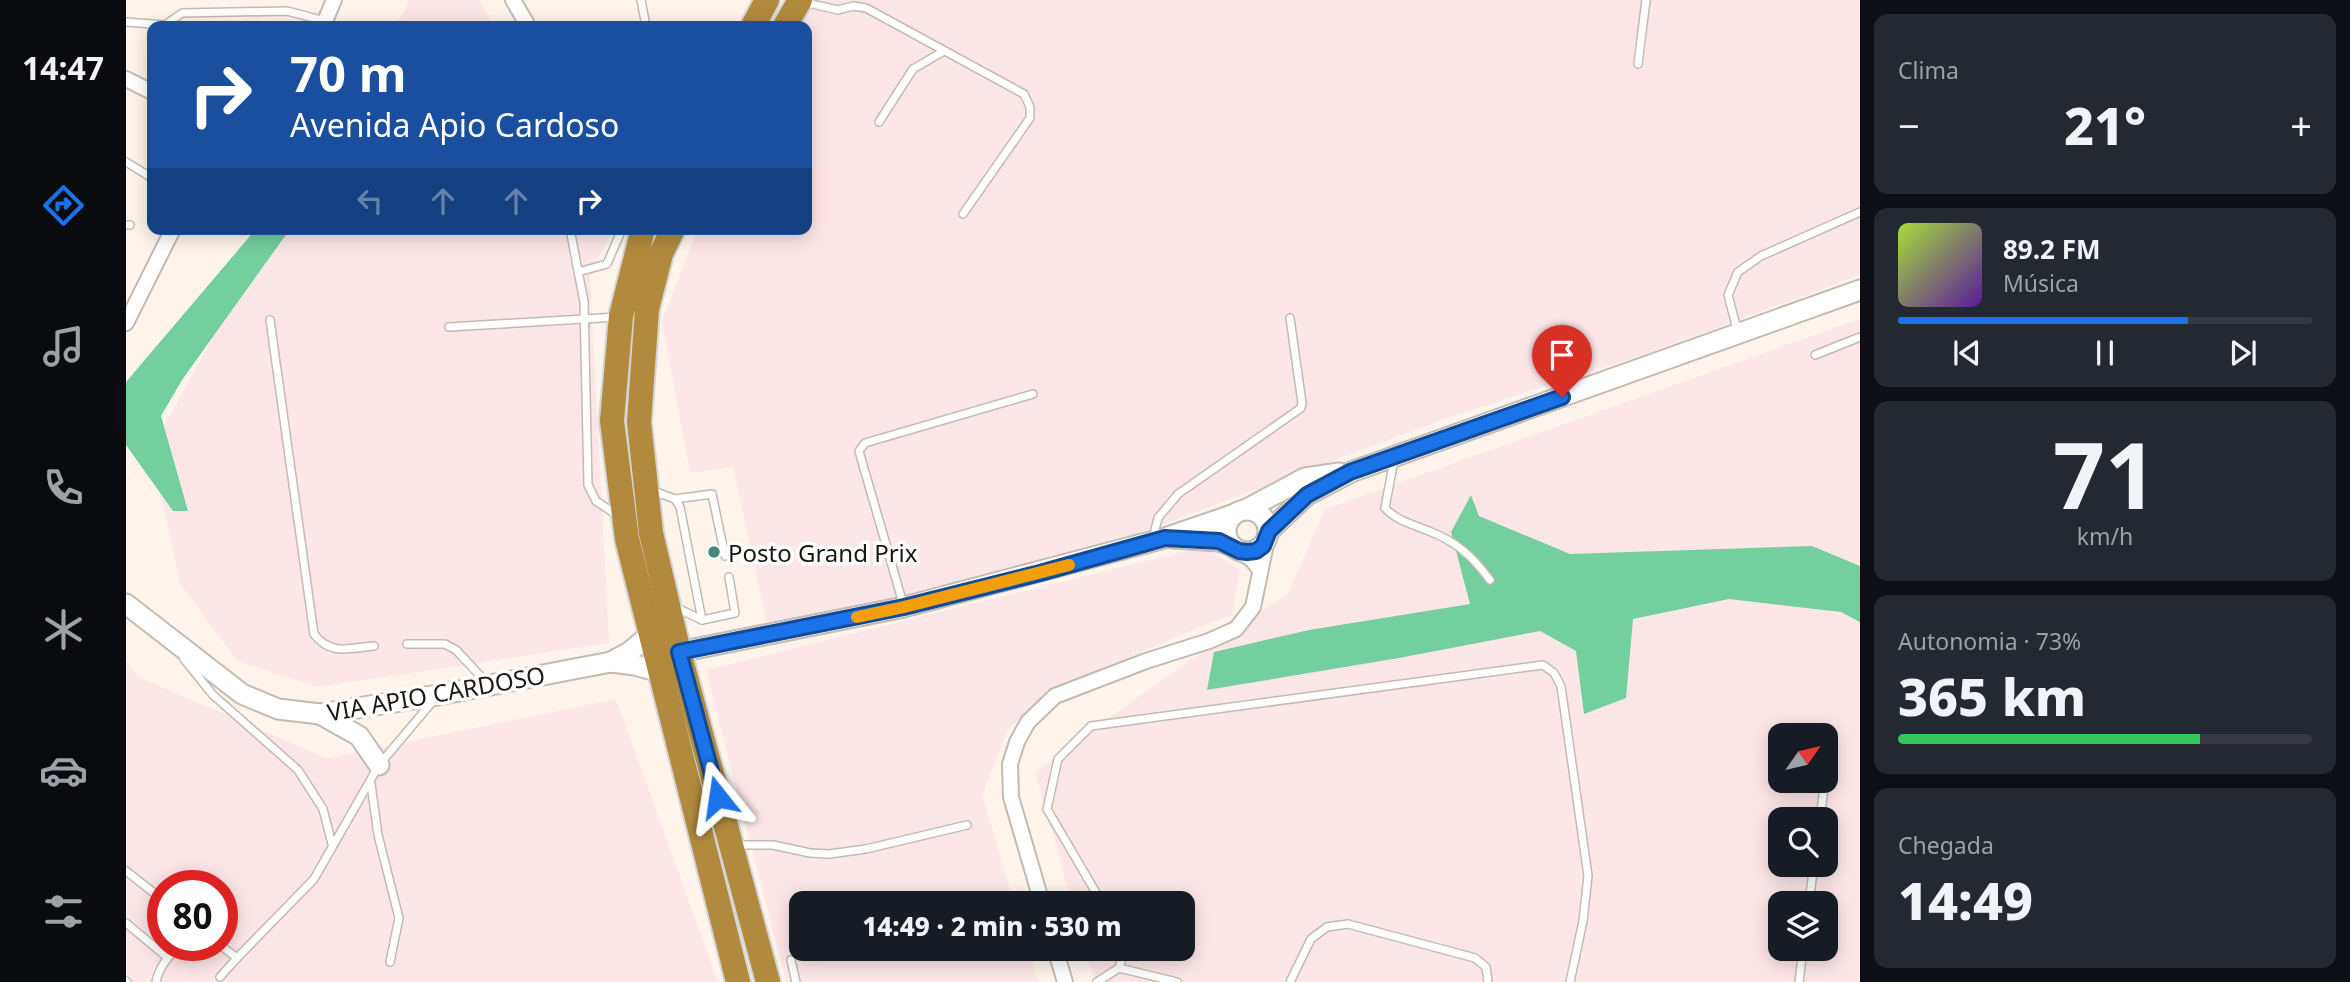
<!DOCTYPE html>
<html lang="pt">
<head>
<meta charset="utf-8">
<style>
	body { margin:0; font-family:"Noto Sans",sans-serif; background:#242831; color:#f1f3f6; height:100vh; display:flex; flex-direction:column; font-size:26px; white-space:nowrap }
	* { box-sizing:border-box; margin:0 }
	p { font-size:23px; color:#9ea1a6 }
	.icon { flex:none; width:38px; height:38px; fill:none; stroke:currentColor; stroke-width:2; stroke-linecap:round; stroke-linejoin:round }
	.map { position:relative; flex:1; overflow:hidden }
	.sheet { display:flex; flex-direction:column; gap:14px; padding:14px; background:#0d0f14; width:490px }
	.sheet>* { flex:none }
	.top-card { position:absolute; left:21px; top:21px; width:665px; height:214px; border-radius:14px; box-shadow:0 4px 18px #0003; background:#1a4fa0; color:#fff; overflow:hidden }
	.needle { width:46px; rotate:56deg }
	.fabs { position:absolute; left:1642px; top:723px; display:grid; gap:14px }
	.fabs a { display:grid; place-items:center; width:70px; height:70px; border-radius:14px; background:#171b24; box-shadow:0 4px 18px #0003; font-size:35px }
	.speed { position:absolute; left:21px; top:870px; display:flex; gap:14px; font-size:35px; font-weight:700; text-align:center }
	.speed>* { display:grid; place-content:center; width:91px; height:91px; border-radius:50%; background:#171b24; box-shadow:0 4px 18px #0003; line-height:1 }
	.speed .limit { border:10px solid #d22; background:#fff; color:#111 }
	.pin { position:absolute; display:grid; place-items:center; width:60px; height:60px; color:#fff; margin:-72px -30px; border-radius:50% 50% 50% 0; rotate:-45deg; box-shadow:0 0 7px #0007 }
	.pin .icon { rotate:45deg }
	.me { position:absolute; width:77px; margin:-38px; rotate:345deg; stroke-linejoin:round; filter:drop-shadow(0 0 5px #0008) }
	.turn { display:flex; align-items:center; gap:24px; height:147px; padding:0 28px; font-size:32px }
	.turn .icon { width:91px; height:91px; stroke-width:2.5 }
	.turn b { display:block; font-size:49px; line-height:60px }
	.lanes { display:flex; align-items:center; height:66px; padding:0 28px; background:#0003; justify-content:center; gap:35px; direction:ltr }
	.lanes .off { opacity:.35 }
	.big { font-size:52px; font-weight:800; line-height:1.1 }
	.sheet .widget { flex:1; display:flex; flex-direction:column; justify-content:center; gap:10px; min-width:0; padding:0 24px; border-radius:14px; background:#242831 }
	.sheet .dial { align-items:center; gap:0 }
	.dial b { font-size:91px; line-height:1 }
	.song { display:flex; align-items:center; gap:21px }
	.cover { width:84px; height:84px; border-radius:10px; background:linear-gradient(135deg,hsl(80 70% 55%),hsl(270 70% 35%)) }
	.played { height:7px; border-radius:4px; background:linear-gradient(90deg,#1a73e8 70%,#363941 70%) }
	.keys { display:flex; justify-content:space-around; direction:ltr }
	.heat { display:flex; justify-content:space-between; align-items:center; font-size:38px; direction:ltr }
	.charge { height:10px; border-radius:5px; background:linear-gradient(90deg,#34c759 73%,#363941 0) }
	.trip { position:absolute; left:663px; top:891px; width:406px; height:70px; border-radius:14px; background:#171b24; box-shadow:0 4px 18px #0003; font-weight:800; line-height:70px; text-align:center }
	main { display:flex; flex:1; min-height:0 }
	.menu { display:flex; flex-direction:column; width:126px; justify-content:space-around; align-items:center; background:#090b0e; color:#9ea1a6 }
	.menu .icon { width:49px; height:49px }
	.menu .current { color:#1a73e8 }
	.menu b { font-size:32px; color:#f1f3f6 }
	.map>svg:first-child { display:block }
	.industrial { fill:#fce6e8; fill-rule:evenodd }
	.forest { fill:#73cf9d }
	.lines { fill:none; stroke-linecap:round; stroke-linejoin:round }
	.lane-casing { stroke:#c3bab1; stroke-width:10 }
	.street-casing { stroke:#c3bab1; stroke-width:18 }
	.secondary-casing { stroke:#c3bab1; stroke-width:23 }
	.highway-casing { stroke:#d6d5d5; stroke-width:28 }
	.lane { stroke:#fff; stroke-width:7 }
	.street { stroke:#fff; stroke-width:14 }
	.secondary { stroke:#fff; stroke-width:19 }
	.highway { stroke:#b18a3d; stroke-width:24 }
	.route-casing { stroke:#114b97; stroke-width:18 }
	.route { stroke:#1a73e8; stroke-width:12 }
	.slow { stroke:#f59e0b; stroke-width:12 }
	.poi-dot { fill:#468879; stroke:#fff; stroke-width:2.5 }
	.labels { text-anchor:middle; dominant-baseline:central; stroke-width:7; stroke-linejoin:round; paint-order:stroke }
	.poi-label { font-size:24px; fill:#1a1713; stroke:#fff; text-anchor:start }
	.street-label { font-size:24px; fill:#1a1713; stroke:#fff }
</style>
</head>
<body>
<main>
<nav class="menu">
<b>14:47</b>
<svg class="icon current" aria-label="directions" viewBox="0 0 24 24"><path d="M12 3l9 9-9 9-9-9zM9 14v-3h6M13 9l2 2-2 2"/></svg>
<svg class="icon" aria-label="music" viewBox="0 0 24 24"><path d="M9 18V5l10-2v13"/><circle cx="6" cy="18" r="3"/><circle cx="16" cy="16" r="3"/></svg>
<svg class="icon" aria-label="phone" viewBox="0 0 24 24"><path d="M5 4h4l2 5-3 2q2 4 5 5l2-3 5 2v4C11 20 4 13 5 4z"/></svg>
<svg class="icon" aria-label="climate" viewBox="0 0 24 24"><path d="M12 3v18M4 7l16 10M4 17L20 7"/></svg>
<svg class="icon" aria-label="car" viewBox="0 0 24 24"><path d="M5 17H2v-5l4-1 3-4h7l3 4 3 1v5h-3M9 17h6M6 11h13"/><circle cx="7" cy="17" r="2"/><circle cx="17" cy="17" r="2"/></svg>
<svg class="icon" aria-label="filters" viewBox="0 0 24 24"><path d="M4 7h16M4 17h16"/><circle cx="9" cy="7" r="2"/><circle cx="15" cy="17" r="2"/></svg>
</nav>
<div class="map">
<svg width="1734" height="982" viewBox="0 0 1734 982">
	<rect width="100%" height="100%" fill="#fef4eb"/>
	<g class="industrial">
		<path d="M284 0H352L369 26H270Z"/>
		<path d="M689 0H1734V275L1522 353 1327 416 965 551 794 595 641 625 607 467 564 473 536 321 572 229H681V26H672Z"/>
		<path d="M147 229H487L464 275 483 643 192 687 111 661 54 583 25 450Z"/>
		<path d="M1734 319V982H969L959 949 1057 948V903H946L909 772 1048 671 1162 594 1199 509ZM1654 735H1699V780H1654ZM1654 819H1699V864H1654ZM1654 903H1699V948H1654Z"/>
		<path d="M1077 547 1114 569 1106 614 938 684 883 728 856 794 888 903H676V948L902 949 912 982H660L580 670Z"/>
		<path d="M0 661 14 678 201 758 490 699 592 982H0ZM37 886H96V945H37Z"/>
	</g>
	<g class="forest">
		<path d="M130 229H164L56 380 35 416 62 511H47L0 445V382Z"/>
		<path d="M1345 495 1353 516 1444 554 1686 546 1734 566V622L1715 612 1603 599 1507 619 1500 698 1458 714 1450 651 1414 631 1273 658 1081 690 1088 652 1183 630 1344 604 1325 532Z"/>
	</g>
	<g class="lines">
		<g class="lane-casing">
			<g id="lane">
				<path d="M515 0 520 26"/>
				<path d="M677 2 712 10 727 6 740 8 898 94 904 107V118L837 214"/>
				<path d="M0 22 39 25 56 13 161 11 199 21"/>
				<path d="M1512 64 1520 0"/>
				<path d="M753 122 787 69 818 51"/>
				<path d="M0 162 26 178"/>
				<path d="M0 225H4"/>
				<path d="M444 229 458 302 462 485 470 501 491 515"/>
				<path d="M452 272 481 264 496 229"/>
				<path d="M144 320 188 634C205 656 223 648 248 646"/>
				<path d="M323 327 491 317"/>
				<path d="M1612 333 1602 295 1612 272 1635 256 1734 212"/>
				<path d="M1689 355 1734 337"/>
				<path d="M1268 460 1259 508C1271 521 1286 524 1303 531 1331 542 1346 556 1364 580"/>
				<path d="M525 490 549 499 554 507 576 620 549 607"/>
				<path d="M549 499 586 494 599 556"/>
				<path d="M1027 538 1032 518 1052 494 1175 408 1176 403 1164 318"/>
				<path d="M778 607 733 451 739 443 907 394"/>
				<path d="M576 620 609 613 603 577"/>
				<path d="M281 644H319L330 650 360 682"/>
				<path d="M58 659 87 695 172 770 197 809 206 844"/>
				<path d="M1699 776 1703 749"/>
				<path d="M245 784 252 835 273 918 264 962"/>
				<path d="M1694 819 1699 780"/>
				<path d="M609 845H647L684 853 703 854 740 849 841 825"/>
				<path d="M0 871 37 900"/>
				<path d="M976 903 921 809 932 759 965 726 1417 665 1428 673 1435 686 1462 876 1457 921 1444 982"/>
				<path d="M1683 903 1688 864"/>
				<path d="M0 923 41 957"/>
				<path d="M94 945 111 958 188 879 253 765 307 701"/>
				<path d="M665 960 670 982"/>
				<path d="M993 968 1051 982"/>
				<path d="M94 977 111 958"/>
				<path d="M0 981 1 982"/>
				<path d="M30 982C33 966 43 955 55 945"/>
				<path d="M971 982 993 968 999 948"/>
				<path d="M1164 982 1185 939 1201 927 1222 924 1349 958 1360 967 1362 982"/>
				<path d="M1673 982 1677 948"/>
			</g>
		</g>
		<g class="street-casing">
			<g id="street">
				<path d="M387 0 402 26"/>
				<path d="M197 26 208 0"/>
				<path d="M0 79 26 92"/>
				<path d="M0 323 47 229"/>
				<path d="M1113 551 1126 560 1134 570"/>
				<path d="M916 903 885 797 884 764 891 742 902 722 929 696 1020 661 1083 641 1110 629 1127 607 1141 539"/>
				<path d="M929 948 939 982"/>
			</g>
		</g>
		<g class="secondary-casing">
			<g id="secondary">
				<path d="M1121 509 1179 478 1213 473"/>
				<circle cx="1121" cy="531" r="21"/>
				<path d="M1143 531 1181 495 1225 472 1734 290"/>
				<path d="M1047 538 1093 541 1106 546"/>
				<path d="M0 604 116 694 152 709 194 714 312 695 485 662 509 665 534 672"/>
				<path d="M553 652 778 607 1039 538 1106 515"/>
				<path d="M485 662 502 653 525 634"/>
				<path d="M194 714 233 736 253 765"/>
			</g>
		</g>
		<g class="highway-casing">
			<g id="highway">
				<path d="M627 26 641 0"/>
				<path d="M659 26 674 0"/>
				<path d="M517 229 495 316 486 421 501 539 612 982"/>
				<path d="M547 229 535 254 521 309 513 422 525 533 553 652 642 982"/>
			</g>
		</g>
		<use href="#lane" class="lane"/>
		<use href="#street" class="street"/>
		<use href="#secondary" class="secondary"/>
		<use href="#highway" class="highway"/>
	</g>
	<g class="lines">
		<g class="route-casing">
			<path id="route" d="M592 797 553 652 778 607 914 573 1039 538 1093 541 1113 551 1121 552 1130 551 1137 546 1143 531 1181 495 1224 472 1436 397"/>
		</g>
		<use href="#route" class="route"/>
		<path class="slow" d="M731 617 778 607 943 565"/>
	</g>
	<circle class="poi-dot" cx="588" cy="552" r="7"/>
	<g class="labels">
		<g class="poi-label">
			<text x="602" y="552">Posto Grand Prix</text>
		</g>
		<g class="street-label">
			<text transform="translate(310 693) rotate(-10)">VIA APIO CARDOSO</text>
		</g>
	</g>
</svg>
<div class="fabs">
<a><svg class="needle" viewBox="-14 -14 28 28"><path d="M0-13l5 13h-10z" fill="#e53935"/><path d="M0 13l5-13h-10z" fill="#9ea1a6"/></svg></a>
<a><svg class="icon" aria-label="search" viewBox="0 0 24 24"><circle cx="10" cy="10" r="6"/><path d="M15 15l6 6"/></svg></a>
<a><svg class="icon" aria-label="layers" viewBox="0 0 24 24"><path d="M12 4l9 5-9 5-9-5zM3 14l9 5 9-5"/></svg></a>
</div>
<div class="speed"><div class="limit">80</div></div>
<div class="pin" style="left:1436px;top:397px;background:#d93025"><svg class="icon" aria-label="arrive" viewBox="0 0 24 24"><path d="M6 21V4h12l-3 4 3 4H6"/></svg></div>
<svg class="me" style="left:592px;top:797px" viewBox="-20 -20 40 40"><path d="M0-17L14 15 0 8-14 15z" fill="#1a73e8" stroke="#fff" stroke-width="4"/></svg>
<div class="trip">14:49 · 2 min · 530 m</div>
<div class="top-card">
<div class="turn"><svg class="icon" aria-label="right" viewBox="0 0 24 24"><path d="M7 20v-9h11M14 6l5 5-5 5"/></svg><div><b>70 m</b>Avenida Apio Cardoso</div></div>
<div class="lanes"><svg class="icon off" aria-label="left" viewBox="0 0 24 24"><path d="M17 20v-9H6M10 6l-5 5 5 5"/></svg><svg class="icon off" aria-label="ahead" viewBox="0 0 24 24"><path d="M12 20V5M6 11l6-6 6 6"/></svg><svg class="icon off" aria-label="ahead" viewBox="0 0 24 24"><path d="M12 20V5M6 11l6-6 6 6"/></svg><svg class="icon" aria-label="right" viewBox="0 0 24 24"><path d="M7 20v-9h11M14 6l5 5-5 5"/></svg></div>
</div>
</div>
<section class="sheet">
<div class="widget"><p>Clima</p>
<div class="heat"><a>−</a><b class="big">21°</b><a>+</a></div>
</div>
<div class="widget">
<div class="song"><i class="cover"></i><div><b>89.2 FM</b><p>Música</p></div></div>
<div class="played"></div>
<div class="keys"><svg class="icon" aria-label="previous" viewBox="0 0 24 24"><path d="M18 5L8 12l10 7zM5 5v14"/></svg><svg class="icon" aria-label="pause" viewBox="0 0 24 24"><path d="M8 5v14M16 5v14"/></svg><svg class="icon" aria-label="next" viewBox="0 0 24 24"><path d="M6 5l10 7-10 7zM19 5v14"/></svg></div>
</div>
<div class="widget dial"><b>71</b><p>km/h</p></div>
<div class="widget"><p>Autonomia · 73%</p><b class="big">365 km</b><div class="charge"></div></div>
<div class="widget"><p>Chegada</p><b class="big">14:49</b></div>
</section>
</main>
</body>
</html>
